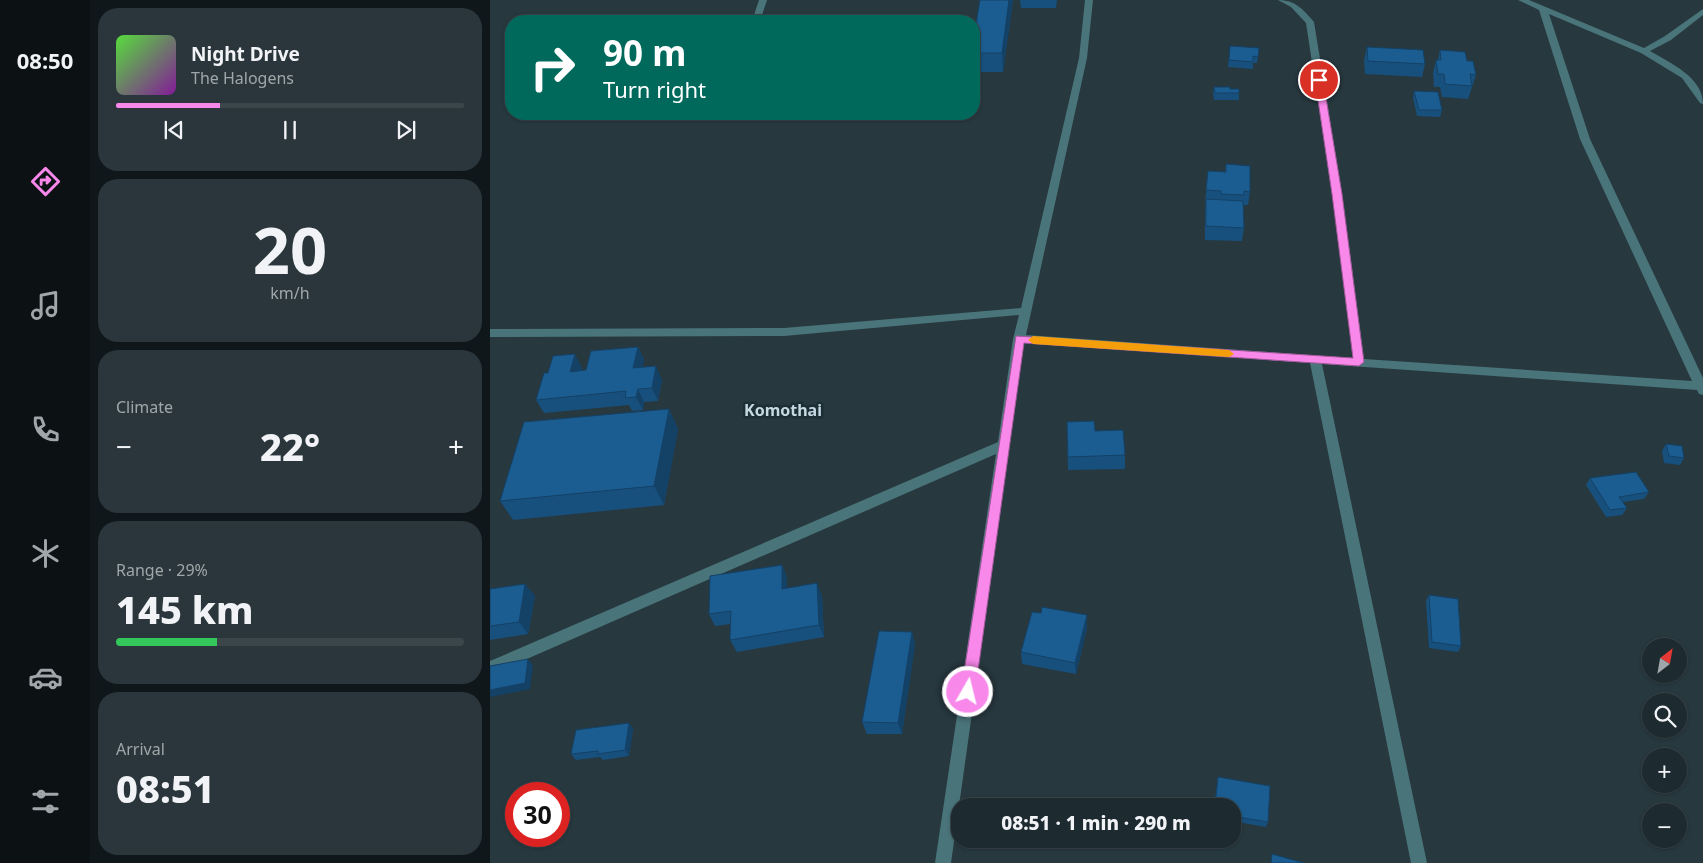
<!DOCTYPE html>
<html lang="en">
<head>
<meta charset="utf-8">
<style>
	body { margin:0; font-family:"Noto Sans",sans-serif; background:#2a363b; color:#f1f3f6; height:100vh; display:flex; flex-direction:column; font-size:19px; white-space:nowrap }
	* { box-sizing:border-box; margin:0 }
	p { font-size:16px; color:#a0a7aa }
	.icon { flex:none; width:28px; height:28px; fill:none; stroke:currentColor; stroke-width:2; stroke-linecap:round; stroke-linejoin:round }
	.map { position:relative; flex:1; overflow:hidden }
	.sheet { display:flex; flex-direction:column; gap:8px; padding:8px; background:#10171a; width:400px }
	.sheet>* { flex:none }
	.guide { position:absolute; left:15px; top:15px; width:475px; height:105px; border-radius:20px; box-shadow:0 1px 4px #0004,0 0 0 1px #3b464b; background:#00695c; color:#fff; overflow:hidden }
	.needle { width:32px; rotate:31deg }
	.fabs { position:absolute; left:1152px; top:638px; display:grid; gap:10px }
	.fabs a { display:grid; place-items:center; width:45px; height:45px; border-radius:50%; background:#1d2a2f; box-shadow:0 1px 4px #0004,0 0 0 1px #3b464b; font-size:25px }
	.speed { position:absolute; left:15px; top:782px; display:flex; gap:10px; font-size:25px; font-weight:700; text-align:center }
	.speed>* { display:grid; place-content:center; width:65px; height:65px; border-radius:50%; background:#1d2a2f; box-shadow:0 1px 4px #0004,0 0 0 1px #3b464b; line-height:1 }
	.speed .limit { border:8px solid #d22; background:#fff; color:#111 }
	.pin { position:absolute; display:grid; place-items:center; width:42px; height:42px; color:#fff; margin:-21px; border:2px solid #fff; border-radius:50%; box-shadow:0 1px 5px #0007 }
	.me { position:absolute; width:55px; margin:-28px; rotate:8deg; stroke-linejoin:round; filter:drop-shadow(0 0 4px #0008) }
	.turn { display:flex; align-items:center; gap:18px; height:105px; padding:0 15px; font-size:22px }
	.turn .icon { width:65px; height:65px; stroke-width:2.5 }
	.turn b { display:block; font-size:35px; line-height:42px }
	.big { font-size:38px; font-weight:800; line-height:1.1 }
	.sheet .widget { flex:1; display:flex; flex-direction:column; justify-content:center; gap:8px; min-width:0; padding:0 18px; border-radius:20px; background:#2a363b }
	.sheet .dial { align-items:center; gap:0 }
	.dial b { font-size:65px; line-height:1 }
	.song { display:flex; align-items:center; gap:15px }
	.cover { width:60px; height:60px; border-radius:8px; background:linear-gradient(135deg,hsl(110 70% 55%),hsl(290 70% 35%)) }
	.played { height:5px; border-radius:2px; background:linear-gradient(90deg,#f888ea 30%,#3b464b 30%) }
	.keys { display:flex; justify-content:space-around; direction:ltr }
	.heat { display:flex; justify-content:space-between; align-items:center; font-size:28px; direction:ltr }
	.charge { height:8px; border-radius:4px; background:linear-gradient(90deg,#34c759 29%,#3b464b 0) }
	.trip { position:absolute; left:461px; top:798px; width:290px; height:50px; border-radius:20px; background:#1d2a2f; box-shadow:0 1px 4px #0004,0 0 0 1px #3b464b; font-weight:800; line-height:50px; text-align:center }
	main { display:flex; flex:1; min-height:0 }
	.tabs { display:flex; flex-direction:column; width:90px; justify-content:space-around; align-items:center; background:#0c1113; color:#a0a7aa }
	.tabs .icon { width:35px; height:35px }
	.tabs .active { color:#f888ea }
	.tabs b { font-size:22px; color:#f1f3f6 }
	.map>svg:first-child { display:block }
	.lines { fill:none; stroke-linecap:round; stroke-linejoin:round }
	.minor { fill:#497479; fill-rule:evenodd }
	.wall { fill:#18507d }
	.shaded-wall { fill:#144166 }
	.building { fill:#1c5d91; stroke:#144166 }
	.route { fill:#f888ea; stroke:#a15898 }
	.slow { fill:#f59e0b }
	.labels { text-anchor:middle; dominant-baseline:central; stroke-width:5; stroke-linejoin:round; paint-order:stroke }
	.quarter-label { font-size:16px; font-weight:bold; fill:#c5d9e3; stroke:#1e2e35 }
</style>
</head>
<body>
<main>
<nav class="tabs">
<b>08:50</b>
<svg class="icon active" aria-label="directions" viewBox="0 0 24 24"><path d="M12 3l9 9-9 9-9-9zM9 14v-3h6M13 9l2 2-2 2"/></svg>
<svg class="icon" aria-label="music" viewBox="0 0 24 24"><path d="M9 18V5l10-2v13"/><circle cx="6" cy="18" r="3"/><circle cx="16" cy="16" r="3"/></svg>
<svg class="icon" aria-label="phone" viewBox="0 0 24 24"><path d="M5 4h4l2 5-3 2q2 4 5 5l2-3 5 2v4C11 20 4 13 5 4z"/></svg>
<svg class="icon" aria-label="climate" viewBox="0 0 24 24"><path d="M12 3v18M4 7l16 10M4 17L20 7"/></svg>
<svg class="icon" aria-label="car" viewBox="0 0 24 24"><path d="M5 17H2v-5l4-1 3-4h7l3 4 3 1v5h-3M9 17h6M6 11h13"/><circle cx="7" cy="17" r="2"/><circle cx="17" cy="17" r="2"/></svg>
<svg class="icon" aria-label="filters" viewBox="0 0 24 24"><path d="M4 7h16M4 17h16"/><circle cx="9" cy="7" r="2"/><circle cx="15" cy="17" r="2"/></svg>
</nav>
<section class="sheet">
<div class="widget">
<div class="song"><i class="cover"></i><div><b>Night Drive</b><p>The Halogens</p></div></div>
<div class="played"></div>
<div class="keys"><svg class="icon" aria-label="previous" viewBox="0 0 24 24"><path d="M18 5L8 12l10 7zM5 5v14"/></svg><svg class="icon" aria-label="pause" viewBox="0 0 24 24"><path d="M8 5v14M16 5v14"/></svg><svg class="icon" aria-label="next" viewBox="0 0 24 24"><path d="M6 5l10 7-10 7zM19 5v14"/></svg></div>
</div>
<div class="widget dial"><b>20</b><p>km/h</p></div>
<div class="widget"><p>Climate</p>
<div class="heat"><a>−</a><b class="big">22°</b><a>+</a></div>
</div>
<div class="widget"><p>Range · 29%</p><b class="big">145 km</b><div class="charge"></div></div>
<div class="widget"><p>Arrival</p><b class="big">08:51</b></div>
</section>
<div class="map">
<svg width="1213" height="863" viewBox="0 0 1213 863">
	<rect width="100%" height="100%" fill="#27383f"/>
	<g class="lines">
		<g class="minor">
			<path d="M269 0H277L272 15 268 17 264 15Z"/>
			<path d="M595 0H603L597 58 536 335 863 358 842 194 816 23 801 7 788 0C805 0 813 9 824 22L852 194 874 359 1202 381 1090 139 1049 10 1028 0H1039L1154 48 1175 36 1213 9V15L1181 40 1160 51C1180 63 1213 77 1213 104L1210 103 1192 78 1151 53 1059 14 1100 139 1213 378V395L1209 394 1207 390 832 364 937 863H921L820 363 534 343 461 863H445L506 454 0 675V661L508 442 523 339 529 315 294 336 0 337V329L294 328 531 308 589 58Z"/>
		</g>
	</g>
	<g class="wall">
		<path d="M523 0 513 72H484V36Z"/>
		<path d="M530 0H567L566 8H531Z"/>
		<path d="M740 46 768 57 767 63H763V69L738 67Z"/>
		<path d="M877 47 935 64 932 77 875 74 874 60Z"/>
		<path d="M950 50 977 61 986 75 978 99 952 97 950 87H944L943 73 946 60H948Z"/>
		<path d="M724 87 740 89 749 93V100H724L723 94Z"/>
		<path d="M924 91 952 110 950 117 927 116 923 98Z"/>
		<path d="M736 164 760 192 758 205H753L754 228 752 241 715 240V213L716 204H715L718 171 735 172Z"/>
		<path d="M148 347 154 360 152 367 172 380 168 401 154 402 153 410 142 411 139 405 54 413 46 400 92 368 91 371 96 370Z"/>
		<path d="M179 409 188 429 174 505 23 520 10 501Z"/>
		<path d="M577 422 605 431 635 455V469L578 470Z"/>
		<path d="M1176 444 1194 458 1190 465 1174 463 1172 451Z"/>
		<path d="M1100 478 1159 492 1154 499 1133 502 1137 508 1132 515 1116 517 1096 485Z"/>
		<path d="M292 565 297 578V588L332 596 334 637 247 652 240 640 241 624 225 626 219 614Z"/>
		<path d="M35 584 45 596 38 634 0 640V589Z"/>
		<path d="M939 595 971 646 968 652 939 648 936 601Z"/>
		<path d="M597 628 586 674 532 664 531 652Z"/>
		<path d="M422 632 425 644 412 734H377L372 722Z"/>
		<path d="M139 723 143 729 139 756 113 760 110 757 86 760 81 754Z"/>
		<path d="M728 777 778 822 776 827 742 821V806H724Z"/>
	</g>
	<g class="shaded-wall">
		<path d="M519 0H523L513 72 512 53Z"/>
		<path d="M148 347 154 360 149 382 143 368Z"/>
		<path d="M85 354 92 368 88 385 80 372Z"/>
		<path d="M166 366 172 380 168 401 162 388Z"/>
		<path d="M148 389 154 402 153 410 146 397Z"/>
		<path d="M179 409 188 429 174 505 164 486Z"/>
		<path d="M292 565 297 578V602L292 589Z"/>
		<path d="M327 583 332 596 334 637 329 625Z"/>
		<path d="M35 584 45 596 38 634 29 622Z"/>
		<path d="M597 615V628L586 674 585 663Z"/>
		<path d="M422 632 425 644 412 734 408 723Z"/>
		<path d="M38 659 43 665 40 689 0 697V690Z"/>
		<path d="M139 723 143 729 139 756 135 750Z"/>
	</g>
	<g class="building">
		<path d="M490 0H519L512 53H484V36Z"/>
		<path d="M740 46 769 48 768 57 763 56V62L739 60Z"/>
		<path d="M877 47 933 50 935 64 878 61Z"/>
		<path d="M950 50 975 52 977 61H983L986 75 980 74 982 86 955 84 954 74H948L946 60H951Z"/>
		<path d="M724 87H740V89H749V93H725Z"/>
		<path d="M924 91 948 92 952 110H929Z"/>
		<path d="M736 164 760 166V192L754 191V195L731 194V191L716 190 718 171 736 172Z"/>
		<path d="M716 199 753 201 754 228 716 226Z"/>
		<path d="M148 347 143 368 166 366 162 388 148 389 146 397 135 398 136 391 46 400 54 373H58L63 356 85 354 80 372 96 370 101 351Z"/>
		<path d="M179 409 164 486 10 501 34 422Z"/>
		<path d="M604 421 605 431 633 430 635 455 578 457 577 422Z"/>
		<path d="M1176 444 1192 446 1194 458 1179 456Z"/>
		<path d="M1146 472 1159 492 1129 497 1137 508 1120 510 1100 478Z"/>
		<path d="M292 565V589L327 583 329 625 240 640 241 611 219 614 220 576Z"/>
		<path d="M35 584 29 622 0 626V589Z"/>
		<path d="M939 595 968 599 971 646 942 642Z"/>
		<path d="M552 607 597 615 585 663 531 652 542 612 551 613Z"/>
		<path d="M389 631 422 632 408 723 372 722Z"/>
		<path d="M38 659 35 683 0 690V666Z"/>
		<path d="M139 723 135 750 108 754V751L81 754 86 730Z"/>
		<path d="M728 777 780 786 778 822 742 816V806H725Z"/>
		<path d="M782 854 814 863H781Z"/>
	</g>
	<path class="route" d="M829 77 833 80 852 194 874 362 869 366 534 343 485 692 483 696 478 698 473 696 471 692 526 336 863 358 842 194 825 80Z"/>
	<path class="slow" d="M543 336 739 350 744 354 739 357 543 344 538 340Z"/>
	<g class="labels">
		<g class="quarter-label">
			<text x="293" y="410">Komothai</text>
		</g>
	</g>
</svg>
<div class="fabs">
<a><svg class="needle" viewBox="-14 -14 28 28"><path d="M0-13l5 13h-10z" fill="#e53935"/><path d="M0 13l5-13h-10z" fill="#a0a7aa"/></svg></a>
<a><svg class="icon" aria-label="search" viewBox="0 0 24 24"><circle cx="10" cy="10" r="6"/><path d="M15 15l6 6"/></svg></a>
<a>+</a>
<a>−</a>
</div>
<div class="speed"><div class="limit">30</div></div>
<div class="pin" style="left:829px;top:80px;background:#d93025"><svg class="icon" aria-label="arrive" viewBox="0 0 24 24"><path d="M6 21V4h12l-3 4 3 4H6"/></svg></div>
<svg class="me" style="left:478px;top:692px" viewBox="-20 -20 40 40"><circle r="17" fill="#f888ea" stroke="#fff" stroke-width="3"/><path d="M0-11L8 9 0 5-8 9z" fill="#fff"/></svg>
<div class="trip">08:51 · 1 min · 290 m</div>
<div class="guide">
<div class="turn"><svg class="icon" aria-label="right" viewBox="0 0 24 24"><path d="M7 20v-9h11M14 6l5 5-5 5"/></svg><div><b>90 m</b>Turn right</div></div>
</div>
</div>
</main>
</body>
</html>
